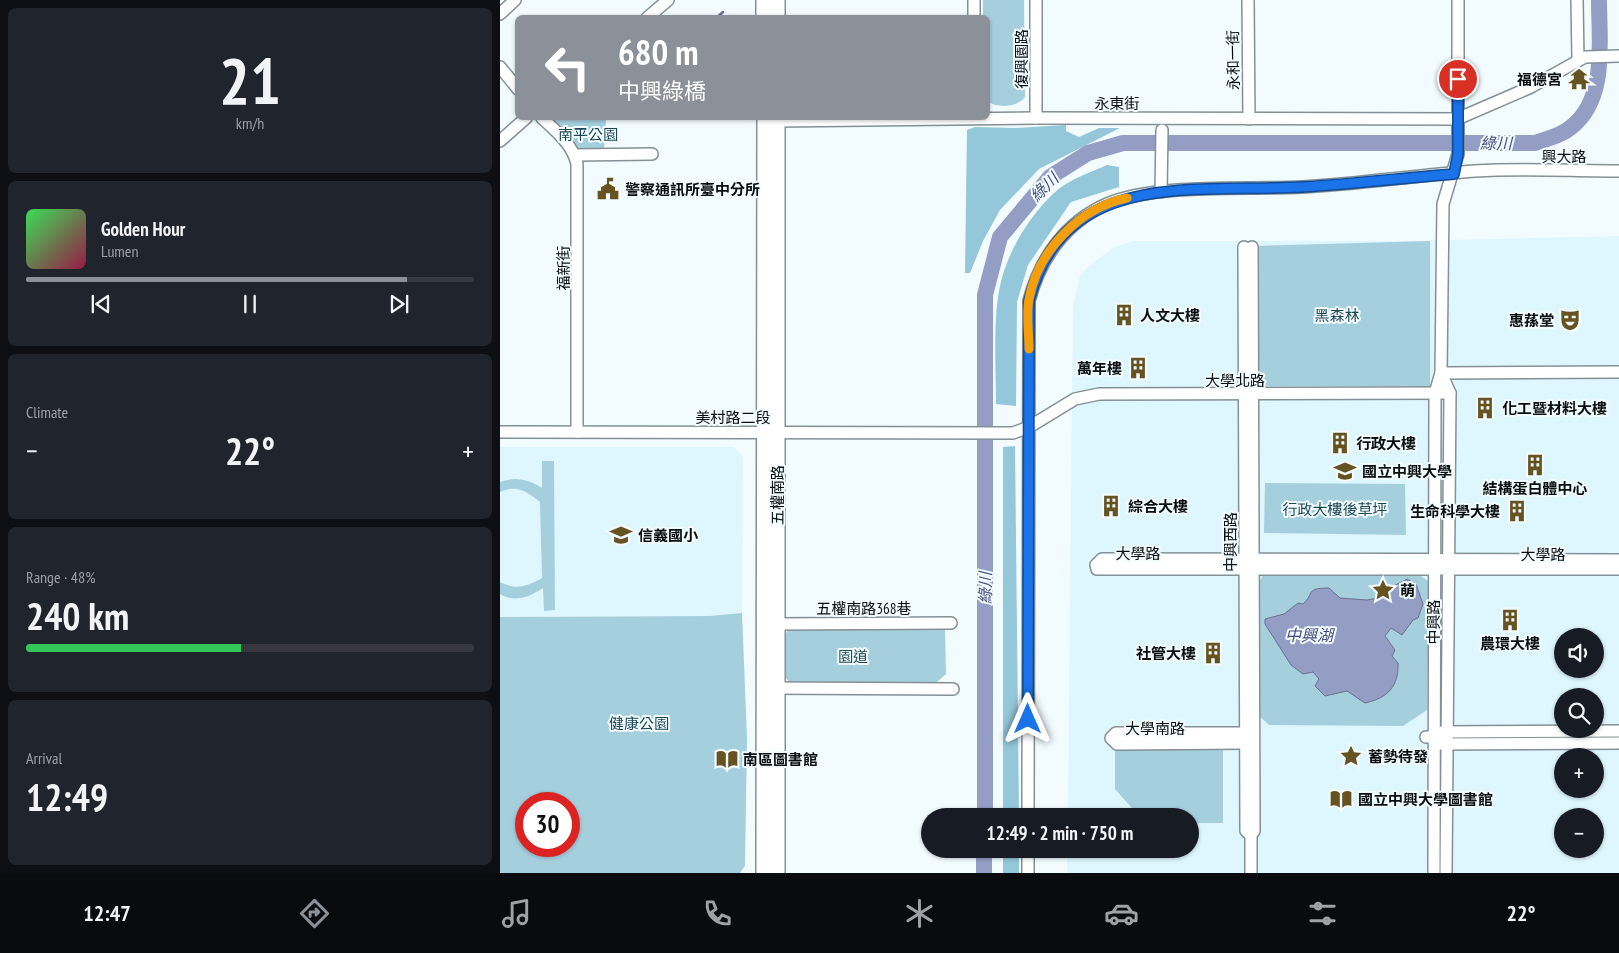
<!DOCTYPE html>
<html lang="en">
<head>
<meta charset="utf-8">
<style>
	body { margin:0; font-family:"PT Sans Narrow","Noto Sans TC",sans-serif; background:#20242c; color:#f1f3f6; height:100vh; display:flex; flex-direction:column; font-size:19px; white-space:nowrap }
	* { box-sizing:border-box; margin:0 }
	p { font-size:16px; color:#9ea1a6 }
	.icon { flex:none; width:28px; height:28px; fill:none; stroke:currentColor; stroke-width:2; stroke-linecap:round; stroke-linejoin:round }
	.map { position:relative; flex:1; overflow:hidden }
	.drawer { display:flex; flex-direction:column; gap:8px; padding:8px; background:#0d0f14; width:500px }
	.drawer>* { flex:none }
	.hud { position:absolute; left:15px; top:15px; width:475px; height:105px; border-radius:8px; box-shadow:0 1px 4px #0004; background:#8c9099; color:#fff; overflow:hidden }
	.fabs { position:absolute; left:1054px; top:628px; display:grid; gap:10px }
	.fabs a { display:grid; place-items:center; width:50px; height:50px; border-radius:50%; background:#171b24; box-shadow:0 1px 4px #0004; font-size:25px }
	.speed { position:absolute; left:15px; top:792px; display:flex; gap:10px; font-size:25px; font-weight:700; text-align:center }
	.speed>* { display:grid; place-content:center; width:65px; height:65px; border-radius:50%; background:#171b24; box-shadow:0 1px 4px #0004; line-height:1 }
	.speed .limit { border:8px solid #d22; background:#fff; color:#111 }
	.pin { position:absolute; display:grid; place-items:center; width:42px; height:42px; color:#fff; margin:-21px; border:2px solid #fff; border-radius:50%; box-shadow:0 1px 5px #0007 }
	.me { position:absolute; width:55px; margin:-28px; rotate:0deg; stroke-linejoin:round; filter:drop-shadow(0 0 4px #0008) }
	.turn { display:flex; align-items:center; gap:18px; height:105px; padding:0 20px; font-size:22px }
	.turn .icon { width:65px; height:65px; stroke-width:2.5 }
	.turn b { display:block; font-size:35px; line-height:42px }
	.big { font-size:38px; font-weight:700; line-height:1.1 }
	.drawer .card { flex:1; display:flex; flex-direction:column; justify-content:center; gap:8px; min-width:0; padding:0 18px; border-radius:8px; background:#20242c }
	.drawer .dial { align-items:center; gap:0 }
	.dial b { font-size:65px; line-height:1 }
	.song { display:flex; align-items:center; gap:15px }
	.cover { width:60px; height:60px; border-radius:8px; background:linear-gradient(135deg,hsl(130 70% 55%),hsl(340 70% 35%)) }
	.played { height:5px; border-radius:2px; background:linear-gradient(90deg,#8c9099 85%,#363941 85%) }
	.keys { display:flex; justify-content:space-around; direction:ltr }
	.heat { display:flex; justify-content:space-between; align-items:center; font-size:28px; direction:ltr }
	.charge { height:8px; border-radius:4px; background:linear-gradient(90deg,#34c759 48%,#363941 0) }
	.trip { position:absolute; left:421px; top:808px; width:278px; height:50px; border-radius:25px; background:#171b24; box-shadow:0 1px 4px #0004; font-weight:700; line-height:50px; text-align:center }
	.tabs { display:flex; height:80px; justify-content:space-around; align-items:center; background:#090b0e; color:#9ea1a6 }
	.tabs .icon { width:35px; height:35px }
	.tabs .active { color:#8c9099 }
	.tabs b { font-size:22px; color:#f1f3f6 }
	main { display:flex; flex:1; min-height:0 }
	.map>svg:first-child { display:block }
	.built { fill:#def6fe; fill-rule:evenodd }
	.green { fill:#a6cfde; fill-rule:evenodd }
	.forest { fill:#94c7d9 }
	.water { fill:#949dc4; stroke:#6a728e }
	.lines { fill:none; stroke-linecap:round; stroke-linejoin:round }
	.stream { stroke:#6a728e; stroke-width:2.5 }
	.river { stroke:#949dc4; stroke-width:16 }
	.minor-casing { stroke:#839095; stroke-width:14 }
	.major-casing { stroke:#839095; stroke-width:18 }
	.minor { stroke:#fff; stroke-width:11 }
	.major { stroke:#fff; stroke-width:15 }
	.route-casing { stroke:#114b97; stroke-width:12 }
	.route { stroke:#1a73e8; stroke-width:9 }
	.slow { stroke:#f59e0b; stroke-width:9 }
	.labels { text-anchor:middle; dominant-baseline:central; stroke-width:4; stroke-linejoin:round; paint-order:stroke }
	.street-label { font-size:15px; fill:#090e10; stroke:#f2fbfe }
	.poi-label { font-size:15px; font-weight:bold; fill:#090e10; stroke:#f2fbfe; text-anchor:start }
	.park-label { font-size:15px; fill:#1c4856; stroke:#f2fbfe }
	.water-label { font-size:16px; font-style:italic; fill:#434c82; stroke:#f2fbfe }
</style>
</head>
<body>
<main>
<section class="drawer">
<div class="card dial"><b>21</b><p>km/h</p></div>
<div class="card">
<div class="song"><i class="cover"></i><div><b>Golden Hour</b><p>Lumen</p></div></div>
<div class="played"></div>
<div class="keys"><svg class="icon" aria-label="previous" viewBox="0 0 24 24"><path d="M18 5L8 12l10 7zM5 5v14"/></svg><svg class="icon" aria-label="pause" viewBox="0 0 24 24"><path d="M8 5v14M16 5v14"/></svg><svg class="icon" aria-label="next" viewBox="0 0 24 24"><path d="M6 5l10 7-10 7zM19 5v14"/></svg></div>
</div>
<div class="card"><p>Climate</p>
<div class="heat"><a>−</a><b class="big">22°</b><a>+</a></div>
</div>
<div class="card"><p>Range · 48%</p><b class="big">240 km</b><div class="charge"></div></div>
<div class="card"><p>Arrival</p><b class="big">12:49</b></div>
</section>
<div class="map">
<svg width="1119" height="873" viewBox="0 0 1119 873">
	<rect width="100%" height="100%" fill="#f2fbfe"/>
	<g class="built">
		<path d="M1119 236V873H567V849H690V816H568L573 306 580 276 589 266 613 248 633 241H911ZM1062 636H1095V669H1062ZM1062 696H1095V729H1062ZM1062 756H1095V789H1062ZM1062 816H1095V849H1062Z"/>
		<path d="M0 447H234L243 458 242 613 209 616 0 617Z"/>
	</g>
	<g class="green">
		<path d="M483 0H524L525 97C518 107 496 109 488 101V18L483 17Z"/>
		<path d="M49 118H155L106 119 104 151 81 152Z"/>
		<path d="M930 241V386H757V246Z"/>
		<path d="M42 461H54L55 610 44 611 43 588C29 597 15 603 0 594V582C17 590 26 587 42 578L40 502C28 492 16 484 0 492V482C16 476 29 480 42 488Z"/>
		<path d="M765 483 905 484 906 535 764 533Z"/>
		<path d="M912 569 929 582 927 710 903 726 769 725 758 715V584L766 570Z"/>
		<path d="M242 613 247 737 245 866 240 873H0V617L209 616ZM26 804H69V846H26Z"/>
		<path d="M445 627 446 674 436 683 290 684 286 678 284 636 288 630Z"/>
		<path d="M723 748V823H690V816H639L615 789V749Z"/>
	</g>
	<g class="forest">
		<path d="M566 125V131L579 137 599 128H620L539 169 500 210 483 241 470 273H465L467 130 475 127 514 128Z"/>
		<path d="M607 165 619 167V187L571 202 528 265 517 302 516 406 496 404C496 368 492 312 502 278 510 248 530 216 553 194 567 180 589 173 607 165Z"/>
		<path d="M515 446 519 816H503V447Z"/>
		<rect x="503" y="849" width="16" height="24"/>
	</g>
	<path class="water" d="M907 579 916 584 923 604 918 618 913 620 902 635 891 628 885 636 895 650 892 656 898 663C899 686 888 698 865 703L847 691 825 696 815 686 819 679 813 672 803 674 791 665 765 624V619L784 614 798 603 803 604C815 593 805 588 829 588L840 598 867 600 888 596 894 586Z"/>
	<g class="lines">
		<path class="stream" d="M216 18 223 12"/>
		<g class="river">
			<path d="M485 816V295L500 237 550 177 588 153 623 143H1035C1046 139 1061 136 1070 128 1108 100 1099 41 1099 0"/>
			<path d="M484 873V849"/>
		</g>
		<g class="minor-casing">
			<g id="minor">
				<path d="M474 0V18"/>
				<path d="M748 0 749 119"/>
				<path d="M1077 0 1078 60"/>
				<path d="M0 14 15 0"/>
				<path d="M147 18 168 0"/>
				<path d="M0 67 18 89"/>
				<path d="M42 118C56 131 73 145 77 164V432"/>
				<path d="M536 118V0"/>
				<path d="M277 121 536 118 957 119 1031 87 1085 57 1119 56"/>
				<path d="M0 141 26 118"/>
				<path d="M75 155 152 154"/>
				<path d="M661 192 662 130"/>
				<path d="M744 247 746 831 751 835"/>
				<path d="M941 373 950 393 946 873"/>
				<path d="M941 373 1119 372"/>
				<path d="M0 432 513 433 529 427 575 399 599 394 950 393"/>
				<path d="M1119 560 602 559 596 565 597 569H1119"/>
				<path d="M276 624 451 623"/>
				<path d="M269 688 453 689"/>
				<path d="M926 737H935L942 732 1119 731"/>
				<path d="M751 739 746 743 617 744 611 738 616 733H746L752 736"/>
				<path d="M941 744 1119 743"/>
				<path d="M528 816 529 301C540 258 566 222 607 204 657 183 746 190 802 187 860 184 917 175 975 171 1023 168 1071 171 1119 171"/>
				<path d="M528 873V849"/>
				<path d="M751 873V835L754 831 752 247"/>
				<path d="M934 873 935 393 941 373 943 204 958 154V0"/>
			</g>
		</g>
		<g class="major-casing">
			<g id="major">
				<path d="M264 0V18"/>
				<path d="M277 18V0"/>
				<path d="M277 118V873"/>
				<path d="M264 873 265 118"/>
			</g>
		</g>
		<use href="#minor" class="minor"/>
		<use href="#major" class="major"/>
	</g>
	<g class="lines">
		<g class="route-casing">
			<path id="route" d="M528 719 529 301C563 167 696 193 803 187 853 184 903 178 954 174L958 154V79"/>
		</g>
		<use href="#route" class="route"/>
		<path class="slow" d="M529 349C529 333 526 315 529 299 538 251 579 208 627 198"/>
	</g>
	<defs>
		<g id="temple-bare" transform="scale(1.725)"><path d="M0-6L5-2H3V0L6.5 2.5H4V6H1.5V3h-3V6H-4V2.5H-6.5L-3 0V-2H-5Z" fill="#665322" stroke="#f2fbfe" stroke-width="2.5" paint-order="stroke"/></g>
		<g id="civic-bare" transform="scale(1.725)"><path d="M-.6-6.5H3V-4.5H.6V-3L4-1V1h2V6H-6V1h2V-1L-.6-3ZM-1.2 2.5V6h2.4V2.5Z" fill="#665322" stroke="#f2fbfe" stroke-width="2.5" paint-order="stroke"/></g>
		<g id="building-bare" transform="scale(1.725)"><path d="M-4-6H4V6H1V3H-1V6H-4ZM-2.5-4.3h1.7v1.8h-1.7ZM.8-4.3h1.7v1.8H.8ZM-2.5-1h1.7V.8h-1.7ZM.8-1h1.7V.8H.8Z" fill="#665322" stroke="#f2fbfe" stroke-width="2.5" paint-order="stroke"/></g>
		<g id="theatre-bare" transform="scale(1.725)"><path d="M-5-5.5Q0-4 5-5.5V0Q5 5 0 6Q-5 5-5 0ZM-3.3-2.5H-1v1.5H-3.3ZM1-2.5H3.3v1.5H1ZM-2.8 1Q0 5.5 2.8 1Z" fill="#665322" stroke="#f2fbfe" stroke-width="2.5" paint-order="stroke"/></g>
		<g id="university-bare" transform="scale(1.725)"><path d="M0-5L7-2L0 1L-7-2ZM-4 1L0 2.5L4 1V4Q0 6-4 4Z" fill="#665322" stroke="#f2fbfe" stroke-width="2.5" paint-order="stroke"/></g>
		<g id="school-bare" transform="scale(1.725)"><path d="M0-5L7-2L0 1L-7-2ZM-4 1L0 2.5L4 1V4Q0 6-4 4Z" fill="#665322" stroke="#f2fbfe" stroke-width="2.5" paint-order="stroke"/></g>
		<g id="sight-bare" transform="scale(1.725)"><path d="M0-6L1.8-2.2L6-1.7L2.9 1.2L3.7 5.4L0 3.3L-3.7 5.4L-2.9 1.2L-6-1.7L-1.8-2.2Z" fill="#665322" stroke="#f2fbfe" stroke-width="2.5" paint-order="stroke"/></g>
		<g id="library-bare" transform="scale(1.725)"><path d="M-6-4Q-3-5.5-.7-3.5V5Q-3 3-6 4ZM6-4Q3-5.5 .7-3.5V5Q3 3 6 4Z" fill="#665322" stroke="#f2fbfe" stroke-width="2.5" paint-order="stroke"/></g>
	</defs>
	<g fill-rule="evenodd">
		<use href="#temple-bare" x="1079" y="79"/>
		<use href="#civic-bare" x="108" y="189"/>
		<use href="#building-bare" x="624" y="315"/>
		<use href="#theatre-bare" x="1070" y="320"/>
		<use href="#building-bare" x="638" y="368"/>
		<use href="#building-bare" x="985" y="408"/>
		<use href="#building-bare" x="840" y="443"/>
		<use href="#building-bare" x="1035" y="465"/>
		<use href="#university-bare" x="845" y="471"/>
		<use href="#building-bare" x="611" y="506"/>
		<use href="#building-bare" x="1017" y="511"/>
		<use href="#school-bare" x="121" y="535"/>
		<use href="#sight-bare" x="883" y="590"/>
		<use href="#building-bare" x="1010" y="620"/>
		<use href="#building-bare" x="713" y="653"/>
		<use href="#sight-bare" x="851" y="756"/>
		<use href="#library-bare" x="227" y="759"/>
		<use href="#library-bare" x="841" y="799"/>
	</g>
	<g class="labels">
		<g class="street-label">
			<text transform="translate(521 59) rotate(-90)">復興園路</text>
			<text transform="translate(733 60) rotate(-91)">永和一街</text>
			<text x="617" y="103">永東街</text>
			<text x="1064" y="156">興大路</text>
			<text transform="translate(63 268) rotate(-90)">福新街</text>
			<text x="735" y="380">大學北路</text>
			<text x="233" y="417">美村路二段</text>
			<text transform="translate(277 495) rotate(-90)">五權南路</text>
			<text transform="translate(730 542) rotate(-90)">中興西路</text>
			<text x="638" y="553">大學路</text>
			<text x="1043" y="554">大學路</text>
			<text x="364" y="608">五權南路368巷</text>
			<text transform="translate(933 622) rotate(-90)">中興路</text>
			<text x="655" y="728">大學南路</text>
		</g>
		<g class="poi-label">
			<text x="1062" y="79" text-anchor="end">福德宮</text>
			<text x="125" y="189">警察通訊所臺中分所</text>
			<text x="640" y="315">人文大樓</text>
			<text x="1054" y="320" text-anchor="end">惠蓀堂</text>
			<text x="622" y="368" text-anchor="end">萬年樓</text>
			<text x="1002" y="408">化工暨材料大樓</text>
			<text x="856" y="443">行政大樓</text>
			<text x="862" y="471">國立中興大學</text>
			<text x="1035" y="488" text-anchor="middle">結構蛋白體中心</text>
			<text x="628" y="506">綜合大樓</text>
			<text x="1000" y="511" text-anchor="end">生命科學大樓</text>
			<text x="138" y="535">信義國小</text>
			<text x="900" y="590">萌</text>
			<text x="1010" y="643" text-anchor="middle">農環大樓</text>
			<text x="696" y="653" text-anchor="end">社管大樓</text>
			<text x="868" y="756">蓄勢待發</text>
			<text x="243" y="759">南區圖書館</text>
			<text x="858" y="799">國立中興大學圖書館</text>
		</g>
		<g class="park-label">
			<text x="88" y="134">南平公園</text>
			<text x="837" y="315">黑森林</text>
			<text x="835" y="509">行政大樓後草坪</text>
			<text x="353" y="656">園道</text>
			<text x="139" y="723">健康公園</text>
		</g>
		<g class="water-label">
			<text x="996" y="143">綠川</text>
			<text transform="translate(544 187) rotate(-45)">綠川</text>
			<text transform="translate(485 588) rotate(-90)">綠川</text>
			<text x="809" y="635">中興湖</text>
		</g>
	</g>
</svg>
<div class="fabs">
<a><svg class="icon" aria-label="sound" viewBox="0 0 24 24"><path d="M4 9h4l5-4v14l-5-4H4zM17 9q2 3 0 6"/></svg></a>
<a><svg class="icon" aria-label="search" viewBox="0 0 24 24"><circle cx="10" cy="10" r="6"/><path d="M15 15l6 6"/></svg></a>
<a>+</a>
<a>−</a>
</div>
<div class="speed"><div class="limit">30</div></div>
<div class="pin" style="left:958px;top:79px;background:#d93025"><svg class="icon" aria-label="arrive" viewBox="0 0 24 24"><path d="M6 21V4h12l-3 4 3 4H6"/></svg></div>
<svg class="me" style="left:528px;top:719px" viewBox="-20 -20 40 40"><path d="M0-17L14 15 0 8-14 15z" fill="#1a73e8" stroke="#fff" stroke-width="4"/></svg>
<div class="trip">12:49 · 2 min · 750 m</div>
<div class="hud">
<div class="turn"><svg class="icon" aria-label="left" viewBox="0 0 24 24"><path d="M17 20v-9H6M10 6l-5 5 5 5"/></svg><div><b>680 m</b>中興綠橋</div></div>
</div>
</div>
</main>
<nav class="tabs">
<b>12:47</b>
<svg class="icon active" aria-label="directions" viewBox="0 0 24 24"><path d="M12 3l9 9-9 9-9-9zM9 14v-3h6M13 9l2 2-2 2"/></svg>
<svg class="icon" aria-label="music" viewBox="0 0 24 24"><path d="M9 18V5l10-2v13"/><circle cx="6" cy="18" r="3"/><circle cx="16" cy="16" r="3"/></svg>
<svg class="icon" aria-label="phone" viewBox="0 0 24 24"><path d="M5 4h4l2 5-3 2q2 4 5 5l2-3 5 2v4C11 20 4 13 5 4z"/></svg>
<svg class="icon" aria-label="climate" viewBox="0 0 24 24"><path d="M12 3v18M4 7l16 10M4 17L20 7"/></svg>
<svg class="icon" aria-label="car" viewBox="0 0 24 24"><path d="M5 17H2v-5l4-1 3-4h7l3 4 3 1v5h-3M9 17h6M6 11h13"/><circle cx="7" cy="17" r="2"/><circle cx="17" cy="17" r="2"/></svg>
<svg class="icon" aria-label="filters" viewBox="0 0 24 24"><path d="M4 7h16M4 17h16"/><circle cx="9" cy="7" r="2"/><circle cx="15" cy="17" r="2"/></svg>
<b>22°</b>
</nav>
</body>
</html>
